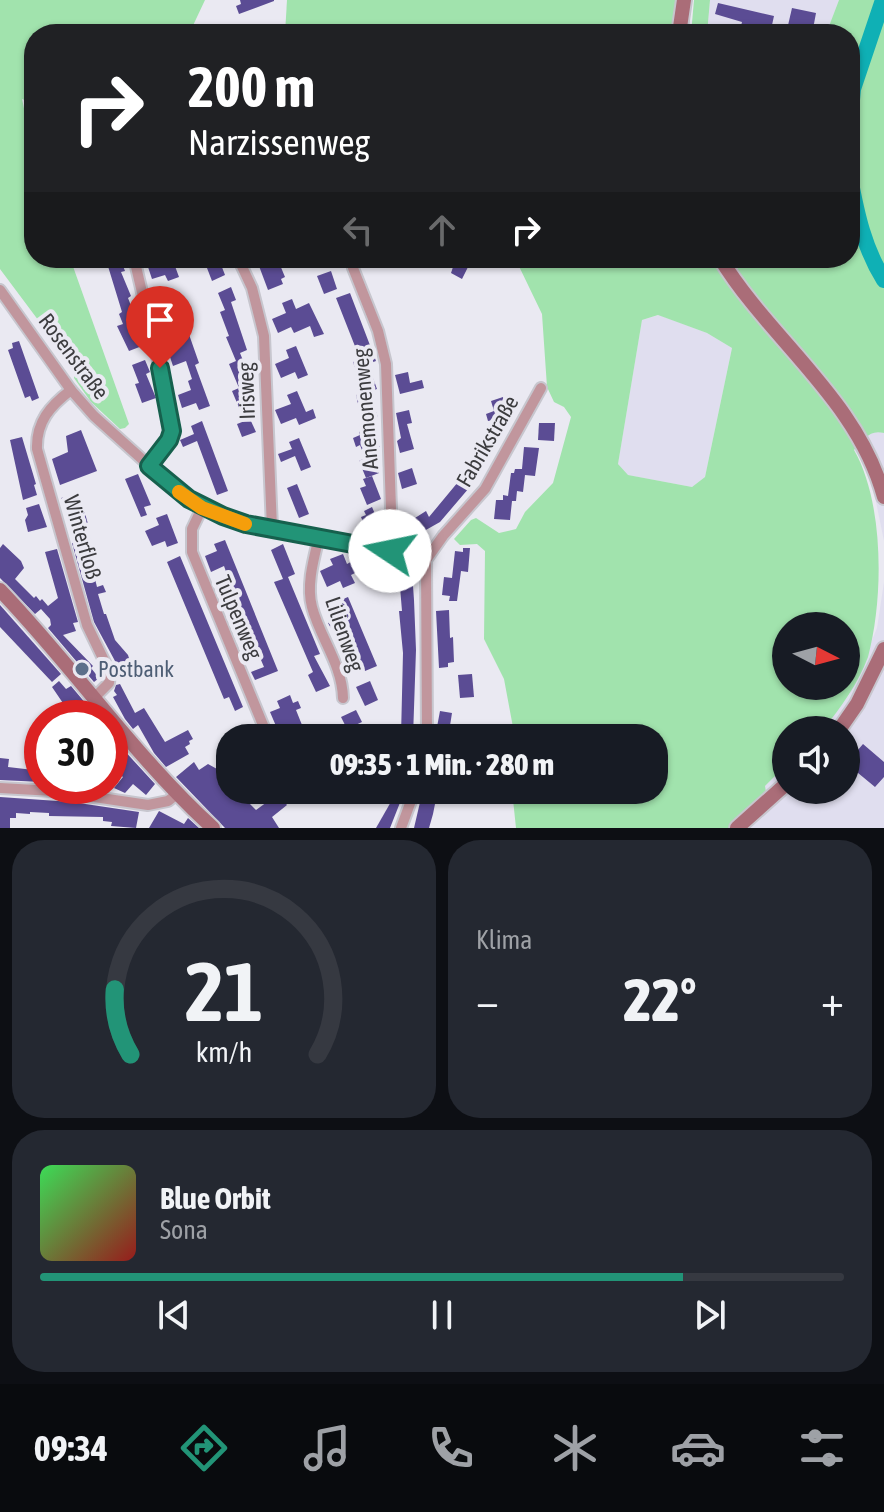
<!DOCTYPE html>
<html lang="de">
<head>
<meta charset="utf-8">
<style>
	body { margin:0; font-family:"Asap Condensed",sans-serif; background:#242831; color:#f1f3f6; height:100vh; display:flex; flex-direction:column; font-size:30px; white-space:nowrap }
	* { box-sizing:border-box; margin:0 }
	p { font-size:26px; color:#9ea1a6 }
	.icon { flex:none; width:44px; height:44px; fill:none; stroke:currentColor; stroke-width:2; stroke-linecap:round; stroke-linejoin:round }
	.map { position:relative; height:828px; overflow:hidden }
	.drawer { display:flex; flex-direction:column; gap:12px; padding:12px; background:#0d0f14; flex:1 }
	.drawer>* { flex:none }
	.top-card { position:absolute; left:24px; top:24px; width:836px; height:244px; border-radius:32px; box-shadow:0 2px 6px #0004; background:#202124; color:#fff; overflow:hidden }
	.needle { width:52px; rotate:96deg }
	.fabs { position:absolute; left:772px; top:612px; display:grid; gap:16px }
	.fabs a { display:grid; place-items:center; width:88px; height:88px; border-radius:50%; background:#171b24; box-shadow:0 2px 6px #0004; font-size:40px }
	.speed { position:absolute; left:24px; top:700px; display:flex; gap:16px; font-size:40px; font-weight:700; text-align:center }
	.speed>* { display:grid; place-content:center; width:104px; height:104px; border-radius:50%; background:#171b24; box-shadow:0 2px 6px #0004; line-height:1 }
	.speed .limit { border:12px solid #d22; background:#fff; color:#111 }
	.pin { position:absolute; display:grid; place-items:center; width:68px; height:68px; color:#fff; margin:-82px -34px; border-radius:50% 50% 50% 0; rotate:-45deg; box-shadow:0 0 8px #0007 }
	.pin .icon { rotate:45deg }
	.me { position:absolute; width:88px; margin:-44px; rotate:281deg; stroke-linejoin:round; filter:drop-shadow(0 0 6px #0008) }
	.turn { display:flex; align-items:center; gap:28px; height:168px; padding:0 32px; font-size:36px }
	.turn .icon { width:104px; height:104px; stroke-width:2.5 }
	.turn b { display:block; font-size:56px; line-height:68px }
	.lanes { display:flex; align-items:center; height:76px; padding:0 32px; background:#0003; justify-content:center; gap:40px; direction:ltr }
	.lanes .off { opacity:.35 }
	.big { font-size:60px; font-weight:800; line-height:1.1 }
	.drawer .card { flex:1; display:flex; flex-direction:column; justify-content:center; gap:12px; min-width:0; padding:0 28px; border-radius:32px; background:#242831 }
	.drawer .dial { align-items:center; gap:0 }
	.dial svg { height:208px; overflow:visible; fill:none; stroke:#363941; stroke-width:7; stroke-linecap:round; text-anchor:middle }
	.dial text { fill:#f1f3f6; stroke:none }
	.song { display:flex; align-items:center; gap:24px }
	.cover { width:96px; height:96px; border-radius:12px; background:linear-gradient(135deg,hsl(130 70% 55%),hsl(0 70% 35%)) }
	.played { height:8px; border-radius:4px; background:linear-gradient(90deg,#229477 80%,#363941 80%) }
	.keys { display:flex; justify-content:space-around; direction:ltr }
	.heat { display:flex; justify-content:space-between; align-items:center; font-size:44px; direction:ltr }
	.drawer .tiles { flex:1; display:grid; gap:12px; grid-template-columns:1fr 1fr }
	.card:last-child { grid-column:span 2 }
	.trip { position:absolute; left:216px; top:724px; width:452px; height:80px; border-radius:32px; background:#171b24; box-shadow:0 2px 6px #0004; font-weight:800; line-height:80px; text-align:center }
	.dock { display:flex; height:128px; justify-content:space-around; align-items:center; background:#090b0e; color:#9ea1a6 }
	.dock .icon { width:56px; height:56px }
	.dock .active { color:#229477 }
	.dock b { font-size:36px; color:#f1f3f6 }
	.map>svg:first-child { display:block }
	.built { fill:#e0deef }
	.green { fill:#a1e3ad; fill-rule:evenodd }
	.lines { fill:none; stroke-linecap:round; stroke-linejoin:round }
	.river { stroke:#0fb0b5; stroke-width:16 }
	.building { fill:#5b4c94 }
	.street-casing { stroke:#c7c6ce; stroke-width:14 }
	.secondary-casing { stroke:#c7c6ce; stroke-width:18 }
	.street { stroke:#c1969d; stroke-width:10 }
	.secondary { stroke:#aa6d78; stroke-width:14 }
	.route-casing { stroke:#16604d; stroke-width:20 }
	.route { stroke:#229477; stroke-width:14 }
	.slow { stroke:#f59e0b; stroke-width:14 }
	.service-dot { fill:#5c6f8a; stroke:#eae9f2; stroke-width:3 }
	.labels { text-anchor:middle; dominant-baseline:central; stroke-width:8; stroke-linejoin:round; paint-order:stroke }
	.street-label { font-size:22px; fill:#3c3c3f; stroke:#eae9f2 }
	.service-label { font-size:22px; fill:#4e5e75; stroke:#eae9f2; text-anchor:start }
</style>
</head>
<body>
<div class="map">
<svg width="884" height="828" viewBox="0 0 884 828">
	<rect width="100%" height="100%" fill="#eae9f2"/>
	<g class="built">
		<path d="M710 0H839L826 34H707Z"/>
		<path d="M659 315 707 333 732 348 705 477 692 487 627 475 618 464 642 320Z"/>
		<path d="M877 431 884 433V541L874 492 862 460 854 450 869 433Z"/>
		<path d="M884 582V828H734L765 786 786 765V790H846V730H823L849 695 877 628Z"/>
	</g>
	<g class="green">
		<path d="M0 0H205L189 34H34V104L22 99 34 156V258H70L129 424 125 428 120 429 91 402 74 378V368L0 269Z"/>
		<path d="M287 0H681L676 34H285Z"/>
		<path d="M694 0H710L707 34H691Z"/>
		<path d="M839 0H884V433C869 429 864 440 854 450 884 502 884 598 868 657 858 684 841 707 823 730H786V765L765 786 767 798 734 828H516L512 790H654V738H515L504 679 484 639 485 551 477 544 460 545 454 539 471 520 476 518 499 533 516 529 525 512 553 483 571 417 564 407 554 402 547 387 542 314 515 258H713L725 277 738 270 733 258H850V34H826ZM658 315 707 333 732 348 705 477 692 487 628 475 618 464 642 320ZM786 626H846V686H786Z"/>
	</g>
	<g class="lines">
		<g class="river">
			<path d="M850 121 853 89 883 0"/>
			<path d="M850 178C857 215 864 248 884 280"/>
		</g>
	</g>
	<g class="building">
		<path d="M240 0H274V1L239 14 236 6 241 4Z"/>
		<path d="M718 3 774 16 770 34H739L742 22 715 14Z"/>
		<path d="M792 8 816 13 812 34H786Z"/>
		<path d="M111 258H120L125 271 121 272 131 296 128 298 137 321 133 323 142 346 129 351 117 326 123 324 119 314 122 312 107 263 113 261Z"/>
		<path d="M159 258H172L179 277 168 281 165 275 152 279 147 264Z"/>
		<path d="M256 258H266L268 265 272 264 274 267 280 265 285 277 281 279 283 284 268 290Z"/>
		<path d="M456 258H473L474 264 469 265 462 279 451 273Z"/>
		<path d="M220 262 225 275 212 281 207 268Z"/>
		<path d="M331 271 337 289 324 294 317 276Z"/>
		<path d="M231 287 236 300 231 302 247 350 240 353 250 378 243 381 253 405 240 410 232 391 239 388 229 364 236 361 226 337 229 336 220 312 225 310 218 293Z"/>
		<path d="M179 292 189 321 185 323 199 363 195 365 210 406 199 410 196 403 182 408 178 395 191 390 188 381 192 379 186 361 173 366 168 351 181 346 178 338 182 336 176 318 163 323 158 308 170 304 167 296Z"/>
		<path d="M350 293 376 361 368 364 377 389 368 392 378 417 366 421 369 420 380 448 371 451 379 473 366 478 359 461 365 458 360 445 356 447 353 438 360 435 359 432 364 430 356 395 363 392 353 362 360 359 336 298Z"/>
		<path d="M292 299 296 309 309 303 324 334 314 337 310 326 294 333 291 327 278 333 272 319 286 313 282 303Z"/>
		<path d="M19 341 39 398 32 401 30 396 25 398 8 350 13 348 12 343Z"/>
		<path d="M296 346 308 375 298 379 295 372 281 378 275 364 289 358 286 350Z"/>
		<path d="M145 360 150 372 146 374 156 398 142 403 135 384 139 383 132 365Z"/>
		<path d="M408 372 410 383 422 380 424 388 400 394 395 375Z"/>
		<path d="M297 391 306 412 313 409 316 418 299 425 296 418 281 424 275 410 291 404 287 395Z"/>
		<path d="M503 397 506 410 496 413 498 419 488 421 486 414 494 411 491 401Z"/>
		<path d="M409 410 412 423 407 424 414 449 400 453 397 441 401 438 396 413Z"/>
		<path d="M250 419 256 432 242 437 237 424Z"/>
		<path d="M202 421 228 491 217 495 197 441 183 447 180 440 194 434 191 426Z"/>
		<path d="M539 423H555L554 441 538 440Z"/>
		<path d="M497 428 504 433 467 486 469 488 440 522 417 535 412 527 418 524 415 518 426 511 429 517 463 476 460 474 478 451 476 449 484 438 488 441Z"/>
		<path d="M81 430 97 471 60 485 52 459 68 452 66 436Z"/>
		<path d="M22 437 36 484 34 485 37 495 23 500 10 440Z"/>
		<path d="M299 438 311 467 301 471 295 456 281 462 278 454 292 449 289 442Z"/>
		<path d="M524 447 539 448 535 476 525 475 523 492 517 491 516 501H512L510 520 494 519 496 500H503V495L508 496 511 473H514L515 469H522Z"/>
		<path d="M412 468 417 484 402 489 398 473Z"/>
		<path d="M138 474 151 505 144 507 147 515 141 517 125 479Z"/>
		<path d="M372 476 381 499 367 505 360 488 366 486 363 479Z"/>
		<path d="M297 484 309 514 299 518 287 488Z"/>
		<path d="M73 495 77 509 84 510 88 524 71 529 61 498Z"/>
		<path d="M39 504 47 527 28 532 25 520 28 515 26 508Z"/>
		<path d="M372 507 381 528 368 534 361 517 366 515 364 511Z"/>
		<path d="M167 514 178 543 167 547 165 541 152 546 145 531 159 525 156 518Z"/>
		<path d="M85 539 97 587 103 585 106 592 98 594 104 614H106L115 640 128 655 133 671 119 675 115 661 94 622 72 543Z"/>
		<path d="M225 540 278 671 255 680 251 672 264 667 261 660 255 644 242 649 236 634 249 628 246 622 239 605 226 610 220 594 233 589 230 583 224 566 211 572 205 556 217 551 214 544Z"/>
		<path d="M3 544 21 561 24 568 15 579 34 598 36 596 40 601 42 599 48 606 58 598 45 552 57 549 78 622 73 623 76 631 63 635 93 666 91 668 99 678 94 682 48 628 51 625 50 619 41 609 35 614 0 578V548Z"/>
		<path d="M283 544 295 574 288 577 320 654 314 656 330 686 316 692 308 675 313 672 274 582 283 579 271 550Z"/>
		<path d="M463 548H470L468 572 461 571 457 601H449L450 596 442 595 444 577 452 578 455 551 463 552Z"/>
		<path d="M343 554 347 564 362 556 367 567 351 575 355 583 343 588 340 581 327 587 320 571 333 565 330 559Z"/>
		<path d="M180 556 243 707 235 711 229 697 224 699 167 562Z"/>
		<path d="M405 563 408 587 413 586 414 600 416 650 413 737 401 736 403 653 399 611H402L400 587 379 589 378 575 369 576 368 568Z"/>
		<path d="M348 597 377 666 365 671 362 664 348 669 343 656 356 650 345 624 332 630 328 623 342 617 336 602Z"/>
		<path d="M0 605 61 674 52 682 0 627Z"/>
		<path d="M449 610 450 638 453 637 454 662 448 663V667L439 668 436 611Z"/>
		<path d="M472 674 474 697 460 698 458 675Z"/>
		<path d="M59 681 66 689 71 686 98 718H81L70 706 67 709 52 687Z"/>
		<path d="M370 681 378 700 365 706 356 687Z"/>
		<path d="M120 684 135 713 144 708 165 742 188 730 193 739 189 741 190 744 185 747 189 754 166 767 154 753 138 725 133 729 125 719 113 697 117 695 114 691 116 685Z"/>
		<path d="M290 695 293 703 298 701 301 708 296 710 302 725 279 733 270 712 280 708 277 701Z"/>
		<path d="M356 710 362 722 347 729 341 717Z"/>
		<path d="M440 711 452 713 448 738H435Z"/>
		<path d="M110 735 155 784 146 795 133 784 125 793 114 788 123 777 116 771 121 765 110 753Z"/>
		<path d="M863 744 884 762V777L875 787 852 768 846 776V764Z"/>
		<path d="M0 758 9 759 8 767 42 771V782L0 780Z"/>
		<path d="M194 762 199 770 208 764 217 769 226 764 230 769V780L226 785 236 798 241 795 256 810 278 794 287 805 272 817 279 828H225L176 777Z"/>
		<path d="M396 793 403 795 390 828H376Z"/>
		<path d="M0 797 72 802 139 812 136 828 111 826 112 822 103 821V817L49 816V813L30 812V814L16 813V818H10V828H0Z"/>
		<path d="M421 798 431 800V804H435L433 814 429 828H414Z"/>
		<path d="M159 811 184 824 188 818 199 828H149Z"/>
	</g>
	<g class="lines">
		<g class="street-casing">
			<g id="street">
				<path d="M134 258 172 421 169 440 149 466"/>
				<path d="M238 258 252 288 264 336 272 528"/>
				<path d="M353 268 378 331 386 364 392 538 390 551"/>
				<path d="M0 290 71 390 94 416 173 487 202 508 246 524 390 551 426 560"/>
				<path d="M71 390C50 406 36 422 37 449L87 625 110 673 109 683 94 698"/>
				<path d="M202 508 192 529V552L265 730 270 738"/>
				<path d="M319 537C314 558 306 585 312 607 320 638 342 664 343 698"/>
				<path d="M427 738 426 560 443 536 485 489 541 388"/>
				<path d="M0 788 54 791 148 805 168 801 177 794"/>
				<path d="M401 828 415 790"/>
			</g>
		</g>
		<g class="secondary-casing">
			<g id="secondary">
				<path d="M679 34 684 0"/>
				<path d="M720 258C770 340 858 400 884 497"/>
				<path d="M0 590C74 667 134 756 213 828"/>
				<path d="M839 730 857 704 884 649"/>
				<path d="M737 828 786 784"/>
			</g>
		</g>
		<use href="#street" class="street"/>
		<use href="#secondary" class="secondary"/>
	</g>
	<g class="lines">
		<g class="route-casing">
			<path id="route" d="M160 368 172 431 169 440 149 466 189 499 223 516 246 524 390 551"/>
		</g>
		<use href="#route" class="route"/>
		<path class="slow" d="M179 492 202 508 245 524"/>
	</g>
	<circle class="service-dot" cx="82" cy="669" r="8"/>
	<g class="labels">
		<g class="street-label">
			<text transform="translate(74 356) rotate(53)">Rosenstraße</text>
			<text transform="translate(246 391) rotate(-92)">Irisweg</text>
			<text transform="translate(365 409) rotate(-95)">Anemonenweg</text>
			<text transform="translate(487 441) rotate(-60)">Fabrikstraße</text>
			<text transform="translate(83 537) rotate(74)">Winterfloß</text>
			<text transform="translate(239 617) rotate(67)">Tulpenweg</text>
			<text transform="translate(345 634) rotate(71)">Lilienweg</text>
		</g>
		<g class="service-label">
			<text x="98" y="669">Postbank</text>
		</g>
	</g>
</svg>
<div class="fabs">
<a><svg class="needle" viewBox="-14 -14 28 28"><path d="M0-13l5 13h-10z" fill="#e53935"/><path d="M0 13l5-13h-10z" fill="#9ea1a6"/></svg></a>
<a><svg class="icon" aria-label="sound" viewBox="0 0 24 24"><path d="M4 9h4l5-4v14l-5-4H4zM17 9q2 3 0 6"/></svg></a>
</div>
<div class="speed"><div class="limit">30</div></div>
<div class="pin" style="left:160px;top:368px;background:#d93025"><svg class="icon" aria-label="arrive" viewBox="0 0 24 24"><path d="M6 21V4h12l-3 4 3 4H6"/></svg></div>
<svg class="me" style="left:390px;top:551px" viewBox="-20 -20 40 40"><circle r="19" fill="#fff"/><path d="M0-13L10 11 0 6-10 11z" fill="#229477"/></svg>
<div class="trip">09:35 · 1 Min. · 280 m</div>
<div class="top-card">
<div class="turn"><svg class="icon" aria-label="right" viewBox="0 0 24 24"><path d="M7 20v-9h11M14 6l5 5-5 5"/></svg><div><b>200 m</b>Narzissenweg</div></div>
<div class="lanes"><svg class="icon off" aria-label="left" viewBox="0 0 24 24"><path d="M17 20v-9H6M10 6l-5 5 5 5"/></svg><svg class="icon off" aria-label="ahead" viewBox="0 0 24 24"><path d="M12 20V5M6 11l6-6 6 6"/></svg><svg class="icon" aria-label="right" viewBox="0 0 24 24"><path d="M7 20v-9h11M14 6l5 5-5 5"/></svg></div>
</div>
</div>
<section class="drawer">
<div class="tiles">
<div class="card dial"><svg viewBox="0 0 100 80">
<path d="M14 69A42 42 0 1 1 86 69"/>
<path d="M14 69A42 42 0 0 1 8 44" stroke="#229477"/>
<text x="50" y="56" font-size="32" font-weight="700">21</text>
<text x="50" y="72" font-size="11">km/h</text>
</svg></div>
<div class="card"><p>Klima</p>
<div class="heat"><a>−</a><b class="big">22°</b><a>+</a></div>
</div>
<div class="card">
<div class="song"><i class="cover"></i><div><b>Blue Orbit</b><p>Sona</p></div></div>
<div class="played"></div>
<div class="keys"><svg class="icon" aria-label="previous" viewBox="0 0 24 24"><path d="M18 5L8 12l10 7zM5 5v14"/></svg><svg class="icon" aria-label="pause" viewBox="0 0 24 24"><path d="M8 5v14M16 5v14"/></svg><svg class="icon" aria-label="next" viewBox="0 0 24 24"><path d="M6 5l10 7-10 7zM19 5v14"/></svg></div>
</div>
</div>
</section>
<nav class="dock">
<b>09:34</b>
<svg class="icon active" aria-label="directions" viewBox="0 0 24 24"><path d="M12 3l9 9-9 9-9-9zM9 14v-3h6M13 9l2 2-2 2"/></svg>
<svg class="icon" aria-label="music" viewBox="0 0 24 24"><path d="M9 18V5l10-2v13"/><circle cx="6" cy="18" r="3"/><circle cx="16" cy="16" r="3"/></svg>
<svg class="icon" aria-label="phone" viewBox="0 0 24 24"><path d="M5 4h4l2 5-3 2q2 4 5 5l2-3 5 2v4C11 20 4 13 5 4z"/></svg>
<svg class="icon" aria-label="climate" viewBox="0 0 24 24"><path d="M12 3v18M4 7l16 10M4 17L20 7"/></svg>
<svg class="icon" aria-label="car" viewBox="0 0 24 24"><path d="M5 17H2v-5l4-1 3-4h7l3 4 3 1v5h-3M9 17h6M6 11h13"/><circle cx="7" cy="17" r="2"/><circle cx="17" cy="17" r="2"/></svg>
<svg class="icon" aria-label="filters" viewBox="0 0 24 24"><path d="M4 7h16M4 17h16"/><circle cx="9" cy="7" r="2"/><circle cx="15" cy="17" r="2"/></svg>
</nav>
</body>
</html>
